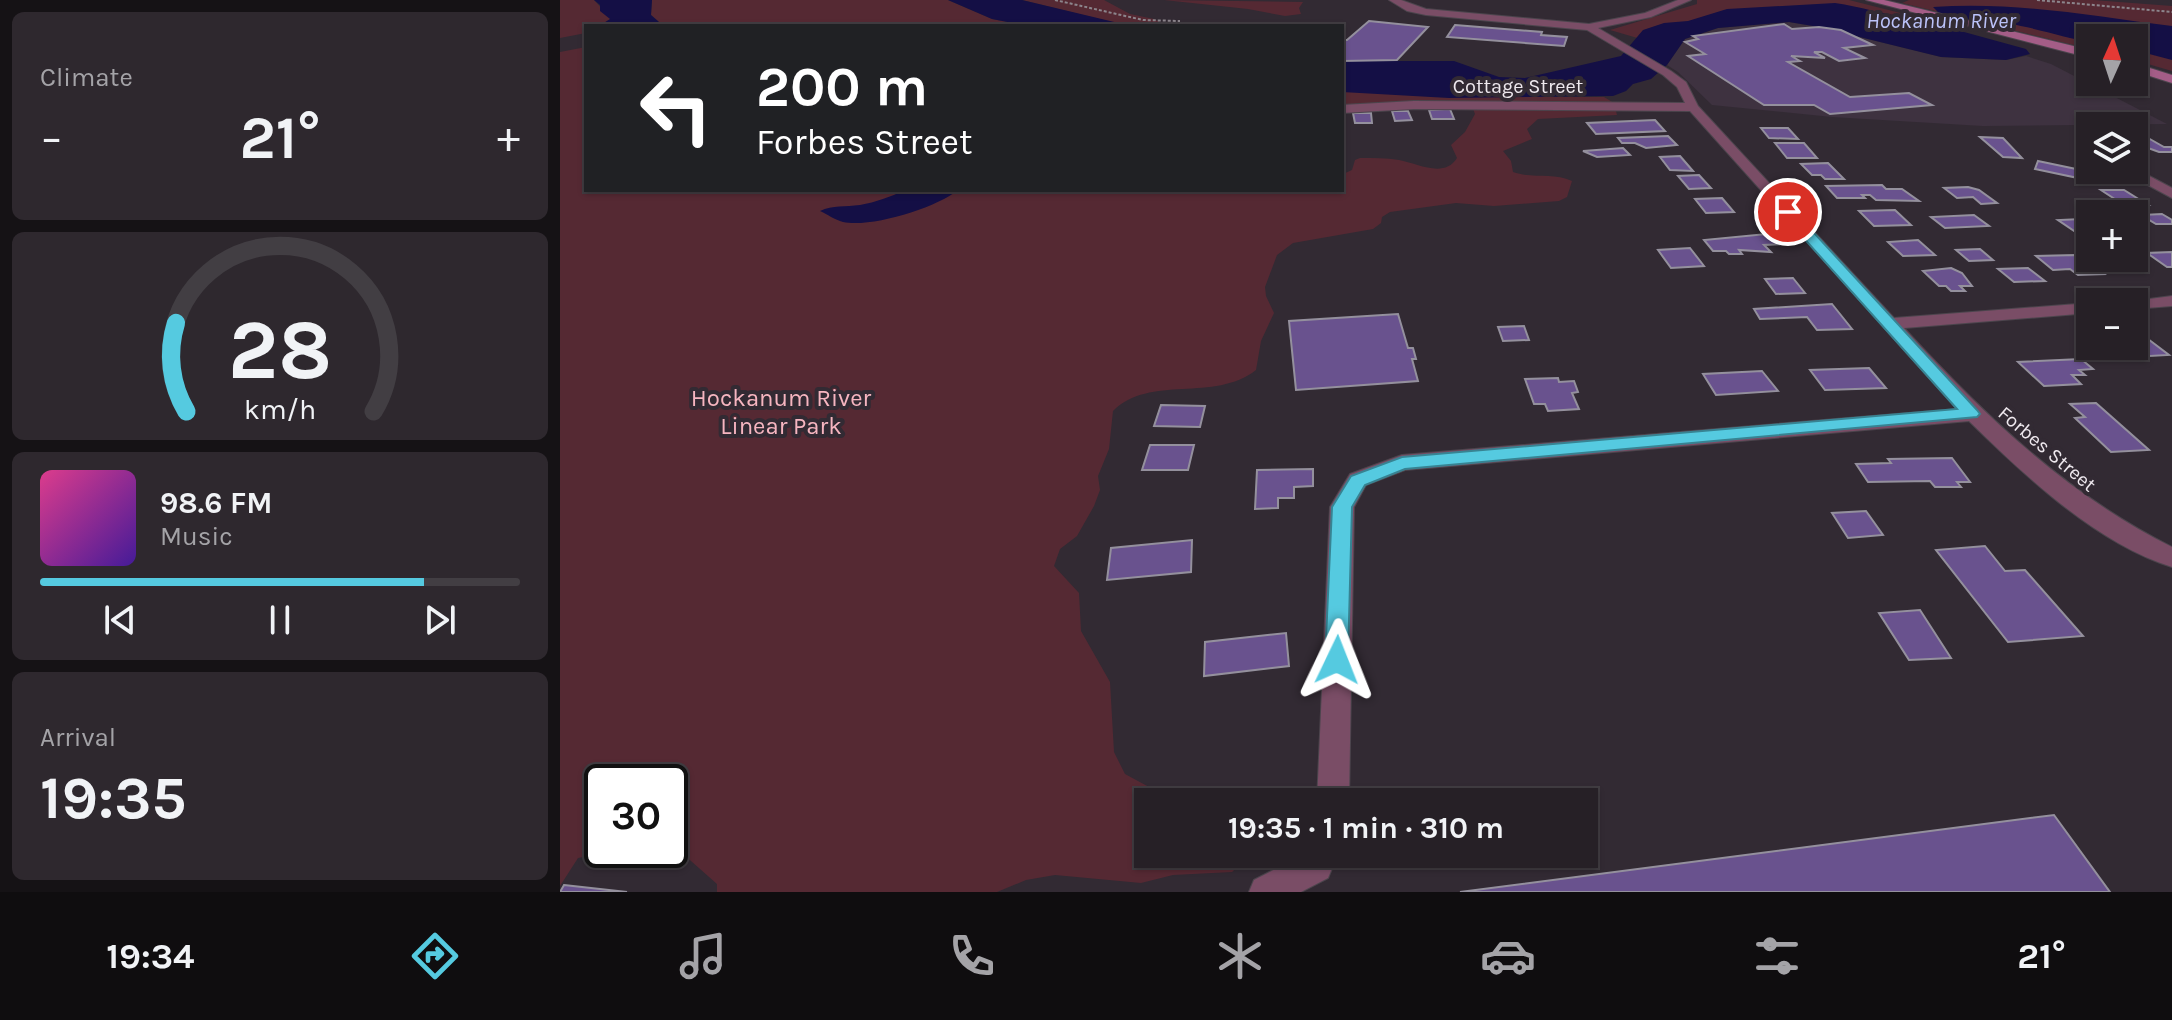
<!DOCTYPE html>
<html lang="en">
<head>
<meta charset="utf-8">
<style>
	body { margin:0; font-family:Karla,sans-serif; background:#2e282e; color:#f1f3f6; height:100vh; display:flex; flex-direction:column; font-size:30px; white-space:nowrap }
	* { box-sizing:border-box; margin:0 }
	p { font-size:26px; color:#a4a3a7 }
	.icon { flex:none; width:44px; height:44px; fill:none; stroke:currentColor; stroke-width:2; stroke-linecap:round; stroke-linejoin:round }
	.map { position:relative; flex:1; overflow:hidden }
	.details { display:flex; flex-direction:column; gap:12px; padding:12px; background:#151215; width:560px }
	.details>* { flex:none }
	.hud { position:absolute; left:24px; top:24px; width:760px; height:168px; border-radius:0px; box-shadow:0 2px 6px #0004,0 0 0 2px #423e43; background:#202124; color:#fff; overflow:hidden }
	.needle { width:52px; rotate:3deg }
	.fabs { position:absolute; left:1516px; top:24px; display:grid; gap:16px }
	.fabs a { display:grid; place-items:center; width:72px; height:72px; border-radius:0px; background:#262026; box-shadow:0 2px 6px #0004,0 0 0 2px #423e43; font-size:40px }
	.speed { position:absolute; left:24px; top:764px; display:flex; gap:16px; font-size:40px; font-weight:700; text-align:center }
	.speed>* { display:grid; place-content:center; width:104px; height:104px; border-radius:50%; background:#262026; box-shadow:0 2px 6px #0004,0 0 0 2px #423e43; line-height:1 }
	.speed .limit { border:4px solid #111; border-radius:12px; background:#fff; color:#111 }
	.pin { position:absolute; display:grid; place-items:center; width:68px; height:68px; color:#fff; margin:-34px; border:4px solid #fff; border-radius:50%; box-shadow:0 2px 8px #0007 }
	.me { position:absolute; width:88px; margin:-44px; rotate:2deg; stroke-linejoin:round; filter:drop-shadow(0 0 6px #0008) }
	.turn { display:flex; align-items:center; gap:28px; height:168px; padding:0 40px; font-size:36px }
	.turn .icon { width:104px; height:104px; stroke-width:2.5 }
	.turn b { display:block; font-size:56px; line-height:68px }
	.big { font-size:60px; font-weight:700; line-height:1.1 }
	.details .widget { flex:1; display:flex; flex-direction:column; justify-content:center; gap:12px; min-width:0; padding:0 28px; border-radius:12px; background:#2e282e }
	.details .dial { align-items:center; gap:0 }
	.dial svg { height:208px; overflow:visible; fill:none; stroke:#423e43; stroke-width:7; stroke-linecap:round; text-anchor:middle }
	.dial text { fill:#f1f3f6; stroke:none }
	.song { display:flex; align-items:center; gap:24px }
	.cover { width:96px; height:96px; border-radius:12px; background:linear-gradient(135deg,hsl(330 70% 55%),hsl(260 70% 35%)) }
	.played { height:8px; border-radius:4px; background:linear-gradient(90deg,#55cae0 80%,#423e43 80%) }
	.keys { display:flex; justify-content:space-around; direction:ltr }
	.heat { display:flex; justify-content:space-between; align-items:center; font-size:44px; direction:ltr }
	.trip { position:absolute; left:574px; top:788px; width:464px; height:80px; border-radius:0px; background:#262026; box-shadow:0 2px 6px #0004,0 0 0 2px #423e43; font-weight:700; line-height:80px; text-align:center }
	.dock { display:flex; height:128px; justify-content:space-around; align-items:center; background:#0f0d0f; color:#a4a3a7 }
	.dock .icon { width:56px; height:56px }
	.dock .selected { color:#55cae0 }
	.dock b { font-size:36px; color:#f1f3f6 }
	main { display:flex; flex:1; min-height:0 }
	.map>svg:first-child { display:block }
	.built { fill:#3e3240 }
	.green { fill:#552933 }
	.water { fill:#140f45 }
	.building { fill:#69528e; stroke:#94909d; stroke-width:2 }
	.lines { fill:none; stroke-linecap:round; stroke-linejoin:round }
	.street-casing { stroke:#4c454d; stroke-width:2 }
	.secondary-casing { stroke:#4c454d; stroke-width:2 }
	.path { stroke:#8c858c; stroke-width:2; stroke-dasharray:3 2; stroke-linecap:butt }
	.street { fill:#7a4d66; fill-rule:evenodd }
	.secondary { fill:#a45d87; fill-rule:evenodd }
	.route { fill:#55cae0; stroke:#378392; stroke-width:2 }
	.labels { text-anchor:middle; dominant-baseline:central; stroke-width:8; stroke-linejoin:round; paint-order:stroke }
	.far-street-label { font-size:20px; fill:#eee8ee; stroke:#322a33 }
	.far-water-label { font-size:22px; font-style:italic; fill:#bbc2f9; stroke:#322a33 }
	.park-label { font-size:24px; fill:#f6b5c0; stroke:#322a33 }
</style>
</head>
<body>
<main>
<section class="details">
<div class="widget"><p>Climate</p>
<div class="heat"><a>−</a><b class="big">21°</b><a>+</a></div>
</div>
<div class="widget dial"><svg viewBox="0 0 100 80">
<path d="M14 69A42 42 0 1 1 86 69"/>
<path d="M14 69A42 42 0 0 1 10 35" stroke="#55cae0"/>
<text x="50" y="56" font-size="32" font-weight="700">28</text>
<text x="50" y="72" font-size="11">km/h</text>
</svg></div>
<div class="widget">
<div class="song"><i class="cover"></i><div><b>98.6 FM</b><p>Music</p></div></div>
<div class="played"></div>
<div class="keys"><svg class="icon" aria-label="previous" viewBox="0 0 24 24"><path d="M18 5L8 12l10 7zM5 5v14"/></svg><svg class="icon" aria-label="pause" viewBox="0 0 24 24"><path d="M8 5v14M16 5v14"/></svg><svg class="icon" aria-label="next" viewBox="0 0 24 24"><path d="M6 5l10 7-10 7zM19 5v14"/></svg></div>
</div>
<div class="widget"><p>Arrival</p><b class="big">19:35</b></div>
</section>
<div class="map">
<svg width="1612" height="892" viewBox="0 0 1612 892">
	<rect width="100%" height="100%" fill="#322a33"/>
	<path class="built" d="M1229 22 1259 27 1381 57 1446 60 1466 56 1491 64 1607 124 1423 126 1272 117 1152 105 1118 72 1107 65 1125 39 1158 28Z"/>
	<g class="green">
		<path d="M0 0H34L51 19 39 26H26V33L0 38Z"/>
		<path d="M92 0H388L432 19 468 26H95L99 22 91 15Z"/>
		<path d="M462 0H544L570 14 594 19 607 26H568Z"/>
		<path d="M604 0 743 2 739 8 741 14 725 16 688 9Z"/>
		<path d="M1137 0H1289L1376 22 1184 16 1098 44 1050 30 1137 4Z"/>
		<path d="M1349 0H1533L1612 6V71L1574 60V38H1530V49L1342 3Z"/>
		<path d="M26 47V190H782L783 174 792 170 795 160 800 158C813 158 826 158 839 160 857 163 884 179 897 158L891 145 905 132 915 114 912 106H782V79L919 97H1044L1054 103 1057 115 978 119 967 129 972 139 943 151 951 161 953 172C972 179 993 172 1012 181L1007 197 999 201 934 206 896 203 830 212 822 217 821 223 813 229 733 243 717 255 705 287 706 296 714 313 701 341 696 370C654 403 590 374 553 411L549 449 538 476 540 490 534 506 517 536 500 549 494 566 519 593 521 631 550 682 554 752 565 774 589 787 646 789 673 802H588V854H691L672 872 613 875 581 883 495 875 466 880 437 892H157V884L114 846H110V782H42V850H59L18 858 0 886V52Z"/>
	</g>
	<g class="water">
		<path d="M34 0H92L91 15 99 22 95 26H39L50 19 40 11V5Z"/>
		<path d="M388 0H462L571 26H468L432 19Z"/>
		<path d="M1275 3C1309 7 1345 25 1378 12L1373 7C1454 1 1532 16 1612 26V60L1574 50V38H1530V42C1492 36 1431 11 1396 26L1404 32 1466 49 1470 54 1446 60 1381 57 1259 27 1229 22 1158 28 1125 39 1107 65 1091 79 1073 84 1066 91 1053 96 889 98 782 92V61H894L939 77 965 78 1061 56 1083 30 1104 23 1128 21 1167 9Z"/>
		<path d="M345 190H398C376 208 311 228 283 222 275 220 267 214 260 211 273 205 285 207 300 205 316 202 330 197 345 190Z"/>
	</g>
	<g class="building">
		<path d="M809 21 868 27 837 60 782 61V40H787Z"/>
		<path d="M1224 24 1232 29 1259 27 1281 30 1313 45 1284 48 1305 58 1279 61 1262 52H1254L1265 58 1231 56 1240 61 1228 62 1290 97 1349 93 1372 105 1270 114 1254 105H1204L1128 56 1145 54 1125 42 1138 39 1133 36Z"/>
		<path d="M895 25 982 32 981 35 1007 37 1004 46 887 37Z"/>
		<path d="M890 109 894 119H872L869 110Z"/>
		<path d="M832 111H848L852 120 835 121Z"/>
		<path d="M793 113H811L812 123H795Z"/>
		<path d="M1095 120 1105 131 1036 134 1027 123Z"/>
		<path d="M1201 128H1228L1238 139 1209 138Z"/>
		<path d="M1581 134 1604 147H1612V152H1599L1574 143V135Z"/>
		<path d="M1108 136 1117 145 1086 148 1075 143H1062L1058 138Z"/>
		<path d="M1420 137 1443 138 1462 158 1443 157Z"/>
		<path d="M1215 143H1244L1257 158H1227Z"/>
		<path d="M1063 148 1070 155 1037 157 1023 151Z"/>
		<path d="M1120 156 1133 171 1110 170 1100 157Z"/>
		<path d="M1478 161 1521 170 1518 178 1475 169Z"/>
		<path d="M1268 163 1284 179H1265L1261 175H1252L1241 164Z"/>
		<path d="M1139 175 1151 188 1129 189 1118 176Z"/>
		<path d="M1322 185 1326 189H1342L1359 201 1316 200 1310 195H1302L1305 198H1277L1266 186Z"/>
		<path d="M1408 187 1419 190 1437 203 1421 204 1413 197 1397 198 1384 188Z"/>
		<path d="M1541 190H1564L1588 205H1564Z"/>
		<path d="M1162 198 1174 212 1146 213 1135 199Z"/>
		<path d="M1335 210 1351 225 1314 226 1299 211Z"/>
		<path d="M1602 214 1612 220V224H1596L1581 215Z"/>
		<path d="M1414 215 1429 226 1385 228 1371 217Z"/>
		<path d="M1522 219 1530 225V237H1523L1498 220Z"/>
		<path d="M1217 233 1227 244 1204 245 1211 252 1179 250 1182 254H1169L1166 251H1153L1144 240Z"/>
		<path d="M1358 240 1375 255 1343 256 1328 242Z"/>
		<path d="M1130 248 1144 266 1111 268 1098 250Z"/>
		<path d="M1420 249 1433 260 1409 261 1396 250Z"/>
		<path d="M1612 252V267H1607L1587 253Z"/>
		<path d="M1516 255 1544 274 1518 275 1510 269 1493 270 1476 256Z"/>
		<path d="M1391 268 1402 273 1412 286H1400L1405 291H1391L1386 286H1379L1363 271Z"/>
		<path d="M1468 268 1485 281 1454 282 1438 269Z"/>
		<path d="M1233 278 1245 293 1216 294 1205 279Z"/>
		<path d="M1272 304 1292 329 1257 330 1247 317 1200 319 1194 309Z"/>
		<path d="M838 314 848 348H853L856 359H852L858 381 736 390 729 321Z"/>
		<path d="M964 326 969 340 943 341 938 327Z"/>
		<path d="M1588 339 1609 355 1570 357 1556 346H1574V340Z"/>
		<path d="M1521 359 1533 369 1519 370 1525 375H1512L1521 384 1484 386 1458 362Z"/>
		<path d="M1309 368 1326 388 1265 390 1250 370Z"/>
		<path d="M1202 371 1218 391 1156 395 1143 374Z"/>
		<path d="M998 378 999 382 1014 381 1018 392 1012 393 1019 409 988 411 985 404H974L965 379Z"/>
		<path d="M1536 403 1589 450 1551 452 1515 418 1525 417 1510 404Z"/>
		<path d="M601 405 645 406 640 427 594 426Z"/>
		<path d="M590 445H634L628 470H582Z"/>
		<path d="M1392 458 1410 482H1397L1401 487H1375L1370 481 1308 482 1296 464 1331 463 1328 459Z"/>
		<path d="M753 469V486L734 487V498H718V508L695 509 697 470Z"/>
		<path d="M1306 511 1323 535 1288 538 1272 513Z"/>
		<path d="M632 540 631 572 547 580 551 548Z"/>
		<path d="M1425 546 1445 571 1465 570 1523 636 1448 642 1376 550Z"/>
		<path d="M1360 610 1391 658 1349 660 1319 613Z"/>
		<path d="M726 633 729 666 644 676 645 642Z"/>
		<path d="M1494 815 1550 892H900Z"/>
		<path d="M4 885 67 892H0Z"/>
	</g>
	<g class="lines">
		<g class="street-casing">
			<g id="street">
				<path d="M829 0H841L866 9 1029 24 1085 13 1118 0H1131L1091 17 1038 28 1111 71 1126 82 1138 106 1334 318 1530 303V313L1344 328C1424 415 1506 494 1612 547V567C1537 544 1464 475 1409 421L845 470 806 485 794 507 789 802H757L770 507 790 474 842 455 1397 409 1130 111 854 109 782 113V105L854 101 1125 103 1117 87 1103 75 1027 30 866 15 847 11Z"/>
				<path d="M1574 168 1612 188V198L1560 170Z"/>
				<path d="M1612 296V306L1574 309V302H1566Z"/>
				<path d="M744 854H778L768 878 741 892H689L694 880Z"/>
			</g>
		</g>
		<g class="secondary-casing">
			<g id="secondary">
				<path d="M1306 0H1324L1530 50V58Z"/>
				<path d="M1574 63 1612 75V83L1574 71Z"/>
			</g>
		</g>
		<g class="path">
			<path d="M495 0 583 20 620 21"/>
			<path d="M1477 0 1612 12"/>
		</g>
		<use href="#street" class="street"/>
		<use href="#secondary" class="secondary"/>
	</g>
	<path class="route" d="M1228 209 1233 210 1417 410 1420 414 1417 417 845 469 805 485 792 507 788 660 785 667 777 669 769 667 765 660 772 507 791 476 842 457 1397 409 1223 215 1222 212Z"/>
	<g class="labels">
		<g class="far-street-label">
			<text x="958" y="86">Cottage Street</text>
			<text transform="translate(1487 449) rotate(40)">Forbes Street</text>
		</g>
		<g class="far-water-label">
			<text x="1381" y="21">Hockanum River</text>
		</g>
		<g class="park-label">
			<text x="221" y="398">Hockanum River<tspan x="221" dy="28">Linear Park</tspan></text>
		</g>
	</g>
</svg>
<div class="fabs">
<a><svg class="needle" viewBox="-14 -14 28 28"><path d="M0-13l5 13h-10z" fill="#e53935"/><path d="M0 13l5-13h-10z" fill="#a4a3a7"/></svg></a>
<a><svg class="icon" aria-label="layers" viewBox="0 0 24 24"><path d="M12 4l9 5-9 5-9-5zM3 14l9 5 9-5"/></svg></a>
<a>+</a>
<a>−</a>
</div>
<div class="speed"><div class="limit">30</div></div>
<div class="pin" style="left:1228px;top:212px;background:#d93025"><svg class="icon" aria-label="arrive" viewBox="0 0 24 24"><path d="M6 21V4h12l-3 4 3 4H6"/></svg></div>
<svg class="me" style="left:777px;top:660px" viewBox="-20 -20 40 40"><path d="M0-17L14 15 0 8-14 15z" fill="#55cae0" stroke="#fff" stroke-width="4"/></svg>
<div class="trip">19:35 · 1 min · 310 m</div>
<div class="hud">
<div class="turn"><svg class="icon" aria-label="left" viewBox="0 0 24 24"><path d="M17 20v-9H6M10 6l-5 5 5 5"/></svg><div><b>200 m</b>Forbes Street</div></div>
</div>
</div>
</main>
<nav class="dock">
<b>19:34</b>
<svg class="icon selected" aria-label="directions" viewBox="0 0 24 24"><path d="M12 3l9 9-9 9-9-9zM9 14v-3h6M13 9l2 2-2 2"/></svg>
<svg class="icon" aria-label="music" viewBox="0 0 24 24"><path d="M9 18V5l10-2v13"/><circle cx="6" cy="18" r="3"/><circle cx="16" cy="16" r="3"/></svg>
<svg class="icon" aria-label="phone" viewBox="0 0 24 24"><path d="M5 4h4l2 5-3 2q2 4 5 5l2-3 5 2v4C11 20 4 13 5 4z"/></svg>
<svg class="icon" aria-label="climate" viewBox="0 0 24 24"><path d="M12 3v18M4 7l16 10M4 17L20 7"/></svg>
<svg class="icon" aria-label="car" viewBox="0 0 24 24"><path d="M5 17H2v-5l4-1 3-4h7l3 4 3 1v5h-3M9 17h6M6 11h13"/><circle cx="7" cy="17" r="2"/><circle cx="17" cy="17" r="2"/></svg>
<svg class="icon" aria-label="filters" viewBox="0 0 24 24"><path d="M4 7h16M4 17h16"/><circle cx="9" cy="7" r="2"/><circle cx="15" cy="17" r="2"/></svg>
<b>21°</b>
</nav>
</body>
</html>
